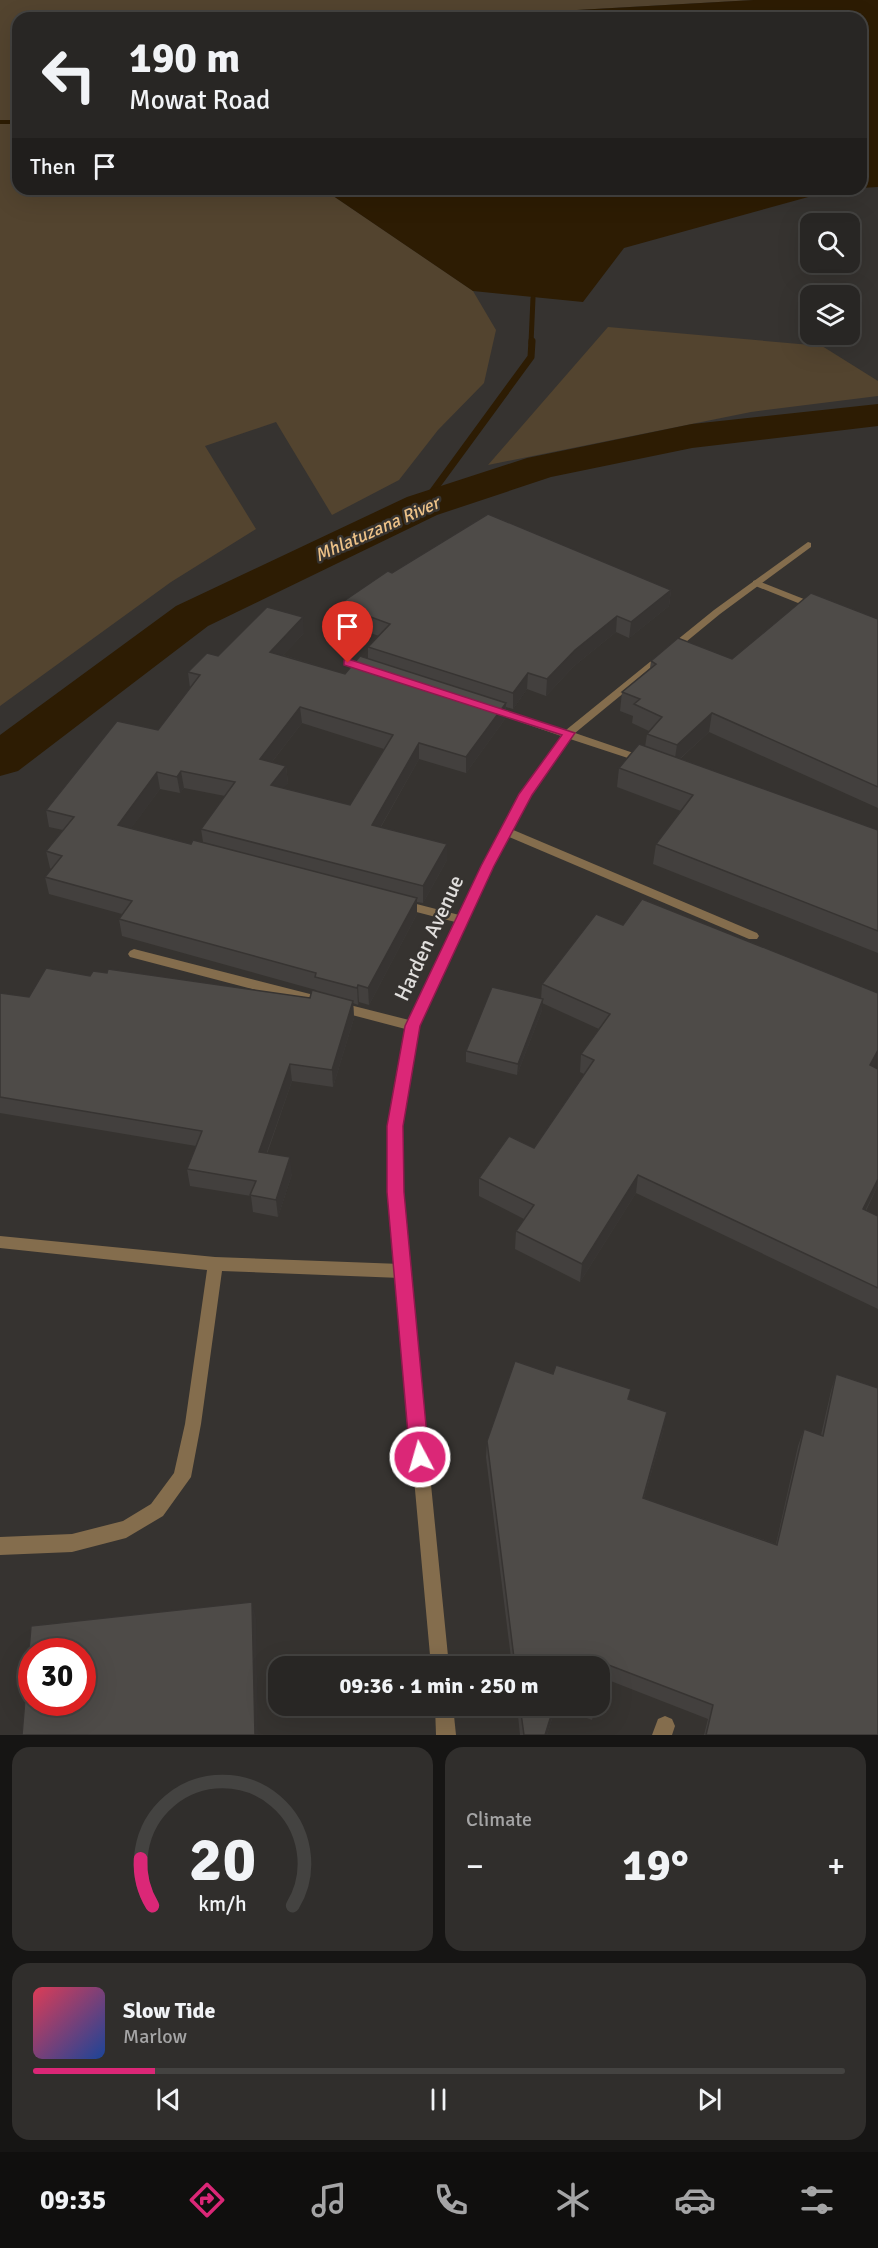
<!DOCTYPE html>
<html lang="en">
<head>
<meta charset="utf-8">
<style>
	body { margin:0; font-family:Signika,sans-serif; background:#302e2c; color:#f1f3f6; height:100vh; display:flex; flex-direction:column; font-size:22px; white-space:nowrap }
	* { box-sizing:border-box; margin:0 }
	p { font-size:20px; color:#a5a5a6 }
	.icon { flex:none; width:33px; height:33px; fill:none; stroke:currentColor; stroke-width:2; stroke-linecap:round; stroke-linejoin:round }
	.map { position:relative; height:1735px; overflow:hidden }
	.side { display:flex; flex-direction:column; gap:12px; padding:12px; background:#161514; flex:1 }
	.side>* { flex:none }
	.hud { position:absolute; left:12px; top:12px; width:855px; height:183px; border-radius:18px; box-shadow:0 6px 24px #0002,0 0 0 2px #444341; background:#282624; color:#f1f3f6; overflow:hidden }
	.buttons { position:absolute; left:800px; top:213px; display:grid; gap:12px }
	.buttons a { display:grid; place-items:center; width:60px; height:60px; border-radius:12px; background:#282624; box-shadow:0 6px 24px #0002,0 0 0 2px #444341; font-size:30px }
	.speed { position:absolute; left:18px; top:1638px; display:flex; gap:12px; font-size:30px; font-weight:700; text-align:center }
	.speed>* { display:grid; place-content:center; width:78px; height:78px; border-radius:50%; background:#282624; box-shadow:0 6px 24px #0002,0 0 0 2px #444341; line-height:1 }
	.speed .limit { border:9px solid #d22; background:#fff; color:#111 }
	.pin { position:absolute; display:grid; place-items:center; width:51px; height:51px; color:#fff; margin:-62px -26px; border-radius:50% 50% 50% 0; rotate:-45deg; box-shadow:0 0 6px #0007 }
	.pin .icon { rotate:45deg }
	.me { position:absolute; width:66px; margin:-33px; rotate:354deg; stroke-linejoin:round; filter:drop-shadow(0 0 4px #0008) }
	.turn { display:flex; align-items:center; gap:21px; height:126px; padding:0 18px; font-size:27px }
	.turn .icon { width:78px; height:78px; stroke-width:2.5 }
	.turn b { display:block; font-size:42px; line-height:51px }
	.then { display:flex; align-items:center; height:57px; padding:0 18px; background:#0003; gap:12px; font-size:22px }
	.big { font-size:45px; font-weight:700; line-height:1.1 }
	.side .tile { flex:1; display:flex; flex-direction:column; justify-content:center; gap:9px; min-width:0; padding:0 21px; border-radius:18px; background:#302e2c }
	.side .dial { align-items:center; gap:0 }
	.dial svg { height:156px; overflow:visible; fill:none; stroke:#444341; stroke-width:7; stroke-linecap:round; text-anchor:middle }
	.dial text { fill:#f1f3f6; stroke:none }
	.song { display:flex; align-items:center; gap:18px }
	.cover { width:72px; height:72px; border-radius:9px; background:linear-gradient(135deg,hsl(350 70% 55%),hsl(220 70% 35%)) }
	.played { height:6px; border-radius:3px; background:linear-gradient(90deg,#db2777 15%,#444341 15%) }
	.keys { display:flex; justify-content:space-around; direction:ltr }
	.heat { display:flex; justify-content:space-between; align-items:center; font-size:33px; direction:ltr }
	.side .tiles { flex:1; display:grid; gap:12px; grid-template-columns:1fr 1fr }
	.tile:last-child { grid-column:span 2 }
	.trip { position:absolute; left:268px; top:1656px; width:342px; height:60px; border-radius:18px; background:#282624; box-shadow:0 6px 24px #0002,0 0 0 2px #444341; font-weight:700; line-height:60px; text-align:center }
	.tab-bar { display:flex; height:96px; justify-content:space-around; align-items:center; background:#100f0e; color:#a5a5a6 }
	.tab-bar .icon { width:42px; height:42px }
	.tab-bar .on { color:#db2777 }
	.tab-bar b { font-size:27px; color:#f1f3f6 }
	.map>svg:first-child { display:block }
	.green { fill:#53442f }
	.water { fill:#2d1c03 }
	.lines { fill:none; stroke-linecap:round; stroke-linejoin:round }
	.stream-far2 { stroke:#2d1c03; stroke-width:4 }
	.stream-far1 { stroke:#2d1c03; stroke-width:5 }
	.stream { stroke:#2d1c03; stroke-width:7 }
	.river { fill:#2d1c03; fill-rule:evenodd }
	.lane { fill:#846d4d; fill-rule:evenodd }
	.street { fill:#846d4d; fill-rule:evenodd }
	.wall { fill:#43403e; fill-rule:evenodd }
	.shaded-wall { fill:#373432 }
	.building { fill:#4e4b48; stroke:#373432; stroke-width:1.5; fill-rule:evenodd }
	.route { fill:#db2777; stroke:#8e194d; stroke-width:1.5 }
	.labels { text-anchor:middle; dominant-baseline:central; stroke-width:5; stroke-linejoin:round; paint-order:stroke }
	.far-water-label { font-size:18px; font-style:italic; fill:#edc288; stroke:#363330 }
	.street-label { font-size:21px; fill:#e1dfdd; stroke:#363330 }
</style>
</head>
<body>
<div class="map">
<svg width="878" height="1735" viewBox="0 0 878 1735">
	<rect width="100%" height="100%" fill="#363330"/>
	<g class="green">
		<path d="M0 0H754L542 12 512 18H18V189H323L473 291 496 330 484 383 438 430 399 480 332 515 276 422 205 446 256 529 171 582 0 706Z"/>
		<path d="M608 327 822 346 878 381V396L751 412 488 465Z"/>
	</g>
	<g class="water">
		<path d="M754 0H878V187L861 188V18H512L542 12Z"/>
		<path d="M323 189H851L830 191 624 248 583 302 473 291Z"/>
	</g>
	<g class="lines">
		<path class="stream-far2" d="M0 122H18"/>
		<path class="stream-far1" d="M531 343 533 298"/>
		<path class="stream" d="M422 506 531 357 532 341"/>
		<path class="river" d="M878 404V426L692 448 551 477 437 515 208 626 18 771 0 776V735L176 606 407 497 527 458 692 424Z"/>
		<g class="lane">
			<path d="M756 580 819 605 821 607 819 609H813L753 585V581Z"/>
			<path d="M506 827 757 933 759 936 757 939H749L502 834 500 831 502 828Z"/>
			<path d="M401 900 467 917 469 920 463 924 397 907 395 904 397 901Z"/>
			<path d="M134 949 310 994 315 996 317 999 315 1002 310 1004 130 957 128 954 130 951Z"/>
			<path d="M338 1002 413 1021 418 1022 420 1026 418 1030 413 1031 333 1010 331 1007 333 1004Z"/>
			<path d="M0 1236 215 1257 401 1264 406 1266 409 1271 406 1276 401 1278 222 1271 201 1424 191 1477 163 1516 126 1538 72 1552 0 1555V1537L72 1534 123 1521 151 1504 174 1473 185 1424 207 1270 0 1248Z"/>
			<path d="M665 1716 672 1719 675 1726 672 1735H652L658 1719Z"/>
		</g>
		<g class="street">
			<path d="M808 542 811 543V547L720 614 575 733 648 758 650 760 648 762H640L570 739 531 795 493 866 420 1026 402 1126V1192L449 1666H431L388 1192V1126L406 1026 481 866 520 794 561 736 488 711 487 709 492 706 496 707 566 730 714 610Z"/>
			<path d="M435 1706H453L456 1735H436Z"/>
		</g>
	</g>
	<g class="wall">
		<path d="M392 573 671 590 669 606 629 638 616 632 574 666 546 696 527 689 513 709 506 707 505 719 466 773 419 759 381 827 447 860 423 903 417 902V914L369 1005 359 1002 358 1005 353 1003 354 1018 333 1087 292 1081 267 1154 292 1174 278 1217 253 1212 251 1196 190 1186 187 1169 196 1146 0 1113V993L29 997 90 976 107 973 310 998 316 991V990L122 936 119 919 122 914 49 894 45 877 51 869 50 868 46 851 63 830 49 827 46 810 158 730 190 688 188 672 218 656 304 633 283 655 345 674 368 659V647L379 636 339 622 338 605ZM302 723 384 749 350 805 283 788 288 783 286 766 272 762ZM184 788 225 796 201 829 203 842 191 844 131 828 160 789 180 793Z"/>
		<path d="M878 619V808L709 732 680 759 878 830V953L653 864 656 844 681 811 617 787 619 768 645 747 647 734 649 731 632 723 633 716 620 711 622 692 650 668 651 661 732 659Z"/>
		<path d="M542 984 874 1067 878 1185 866 1211 878 1216V1309L636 1193 580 1282 515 1249 516 1231 524 1219 479 1196V1178L534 1148 584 1074 580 1072 581 1054 599 1029 542 1003V1010L517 1075 466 1062V1051L541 999Z"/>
		<path d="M553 1374 629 1399 664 1428 644 1498 776 1544 798 1446 804 1429 821 1435 831 1391 836 1374 878 1735H704L708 1719 603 1678 600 1691V1666H512L486 1457 487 1441Z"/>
		<path d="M517 1706H596L592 1720 556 1706 547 1735H520Z"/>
	</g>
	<g class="shaded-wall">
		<path d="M671 590 669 606 629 638 631 622Z"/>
		<path d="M617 616 616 632 574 666 546 696 547 679 575 650Z"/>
		<path d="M303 617 304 633 271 668 270 652Z"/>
		<path d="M528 673 527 689 513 709V693Z"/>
		<path d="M506 703 505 719 466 773V757Z"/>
		<path d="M300 707 302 723 261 776 260 759Z"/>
		<path d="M712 713 709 732 674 764 677 745Z"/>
		<path d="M419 743V759L372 842V825Z"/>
		<path d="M286 766 288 783 273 802 271 785Z"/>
		<path d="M181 771 184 788 180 793 177 777Z"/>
		<path d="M157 772 160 789 121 842 118 825Z"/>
		<path d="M447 844V860L423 903V886Z"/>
		<path d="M417 898V914L369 1005 368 988Z"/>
		<path d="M358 985 359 1002 358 1005 357 988Z"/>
		<path d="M543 999 542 1010 517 1075 518 1064Z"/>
		<path d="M353 1001 354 1018 333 1087 332 1070Z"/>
		<path d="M878 1050V1058L865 1084 870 1065Z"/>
		<path d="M290 1064 292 1081 261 1169 259 1152Z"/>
		<path d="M290 1157 292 1174 278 1217 276 1200Z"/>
		<path d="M638 1175 636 1193 580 1282 582 1264Z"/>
		<path d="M878 1179V1185L857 1227 863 1209Z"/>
		<path d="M667 1412 664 1428 639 1514 643 1498Z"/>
		<path d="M252 1602 256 1618 258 1735H255Z"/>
		<path d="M554 1706H556L547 1735H545Z"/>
	</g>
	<g class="building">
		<path d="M488 514 671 590 631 622 617 616 575 650 547 679 528 673 513 693 368 647 390 624 338 605 388 571 392 573Z"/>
		<path d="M811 593 878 619V787L712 713 677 745 647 734 662 717 634 704 640 699 622 692 656 664 651 661 678 638 732 659Z"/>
		<path d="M267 607 303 617 270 652 345 674 360 656 506 703 466 757 419 743 372 825 447 844 423 886 201 829 235 782 181 771 177 777 157 772 118 825 191 844 193 840 417 898 368 988 358 985 357 988 315 977 316 973 119 919 132 901 45 877 62 856 46 851 74 817 46 810 117 721 158 730 200 675 188 672 207 653 218 656ZM300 707 393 735 350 805 271 785 286 766 260 759Z"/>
		<path d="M639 744 878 830V931L656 844 693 795 619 768Z"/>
		<path d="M642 899 878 993V1050L870 1065 878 1069V1179L863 1209 878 1216V1288L638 1175 582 1264 516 1231 534 1205 479 1178 509 1136 534 1148 594 1060 581 1054 610 1014 542 984 596 914 623 925Z"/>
		<path d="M46 968 90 976 93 971 107 973 108 969 310 998 312 990 353 1001 332 1070 290 1064 259 1152 290 1157 276 1200 250 1195 256 1181 187 1169 202 1131 0 1097V993L29 997Z"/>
		<path d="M492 987 543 999 518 1064 466 1051Z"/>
		<path d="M515 1361 553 1374 556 1365 631 1389 628 1399 667 1412 643 1498 777 1545 804 1429 823 1436 836 1374 878 1388V1735H706L713 1705 606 1664 600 1686V1666H515L487 1441Z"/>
		<path d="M252 1602 255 1735H22L31 1626ZM32 1652H82V1702H32Z"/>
		<path d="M520 1706H554L545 1735H524Z"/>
	</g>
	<path class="route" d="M348 659 575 733 532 795 494 866 420 1026 403 1126 404 1192 429 1457 426 1463 420 1466 413 1463 410 1457 387 1192V1126L405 1026 481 866 519 794 562 735 344 665V660Z"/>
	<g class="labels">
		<g class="far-water-label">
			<text transform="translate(377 529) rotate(-24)">Mhlatuzana River</text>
		</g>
		<g class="street-label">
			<text transform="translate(429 938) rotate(-65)">Harden Avenue</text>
		</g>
	</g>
</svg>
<div class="buttons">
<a><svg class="icon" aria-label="search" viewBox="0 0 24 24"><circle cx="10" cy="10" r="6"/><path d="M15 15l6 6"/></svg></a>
<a><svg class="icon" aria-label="layers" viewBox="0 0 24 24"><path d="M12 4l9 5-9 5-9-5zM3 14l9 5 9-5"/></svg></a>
</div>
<div class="speed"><div class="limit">30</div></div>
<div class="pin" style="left:348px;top:663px;background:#d93025"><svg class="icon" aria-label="arrive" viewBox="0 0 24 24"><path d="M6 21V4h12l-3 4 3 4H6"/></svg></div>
<svg class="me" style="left:420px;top:1457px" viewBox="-20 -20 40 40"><circle r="17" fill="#db2777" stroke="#fff" stroke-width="3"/><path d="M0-11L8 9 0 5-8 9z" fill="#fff"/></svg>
<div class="trip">09:36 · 1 min · 250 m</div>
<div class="hud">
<div class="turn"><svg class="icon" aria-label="left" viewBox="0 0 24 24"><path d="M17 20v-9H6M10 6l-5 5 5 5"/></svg><div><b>190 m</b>Mowat Road</div></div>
<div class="then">Then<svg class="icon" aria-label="arrive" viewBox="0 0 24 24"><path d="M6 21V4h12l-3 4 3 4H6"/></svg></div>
</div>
</div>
<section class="side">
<div class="tiles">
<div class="tile dial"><svg viewBox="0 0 100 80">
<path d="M14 69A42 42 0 1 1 86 69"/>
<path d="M14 69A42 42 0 0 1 8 45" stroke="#db2777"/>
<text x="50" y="56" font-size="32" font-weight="700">20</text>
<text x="50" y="72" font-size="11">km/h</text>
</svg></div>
<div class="tile"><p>Climate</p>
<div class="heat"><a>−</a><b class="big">19°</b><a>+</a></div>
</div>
<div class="tile">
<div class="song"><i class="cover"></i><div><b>Slow Tide</b><p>Marlow</p></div></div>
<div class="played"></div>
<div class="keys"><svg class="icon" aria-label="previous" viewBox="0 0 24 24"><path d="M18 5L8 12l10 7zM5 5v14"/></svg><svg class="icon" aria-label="pause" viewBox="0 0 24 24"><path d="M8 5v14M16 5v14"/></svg><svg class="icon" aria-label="next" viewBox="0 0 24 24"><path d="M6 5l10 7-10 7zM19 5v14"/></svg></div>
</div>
</div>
</section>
<nav class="tab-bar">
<b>09:35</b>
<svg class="icon on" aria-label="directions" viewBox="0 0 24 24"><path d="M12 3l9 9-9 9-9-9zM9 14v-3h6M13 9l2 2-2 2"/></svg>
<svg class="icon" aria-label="music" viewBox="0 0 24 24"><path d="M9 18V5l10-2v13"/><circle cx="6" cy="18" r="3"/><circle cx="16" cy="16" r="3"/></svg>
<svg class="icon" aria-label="phone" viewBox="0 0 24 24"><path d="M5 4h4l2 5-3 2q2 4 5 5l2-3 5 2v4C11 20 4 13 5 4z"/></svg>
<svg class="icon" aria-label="climate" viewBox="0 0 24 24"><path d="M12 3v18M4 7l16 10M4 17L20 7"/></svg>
<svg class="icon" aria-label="car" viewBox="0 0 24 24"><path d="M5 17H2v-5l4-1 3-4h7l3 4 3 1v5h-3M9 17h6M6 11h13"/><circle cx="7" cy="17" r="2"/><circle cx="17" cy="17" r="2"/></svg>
<svg class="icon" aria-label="filters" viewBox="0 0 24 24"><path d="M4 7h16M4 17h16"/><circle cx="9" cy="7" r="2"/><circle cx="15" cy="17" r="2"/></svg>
</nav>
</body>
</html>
